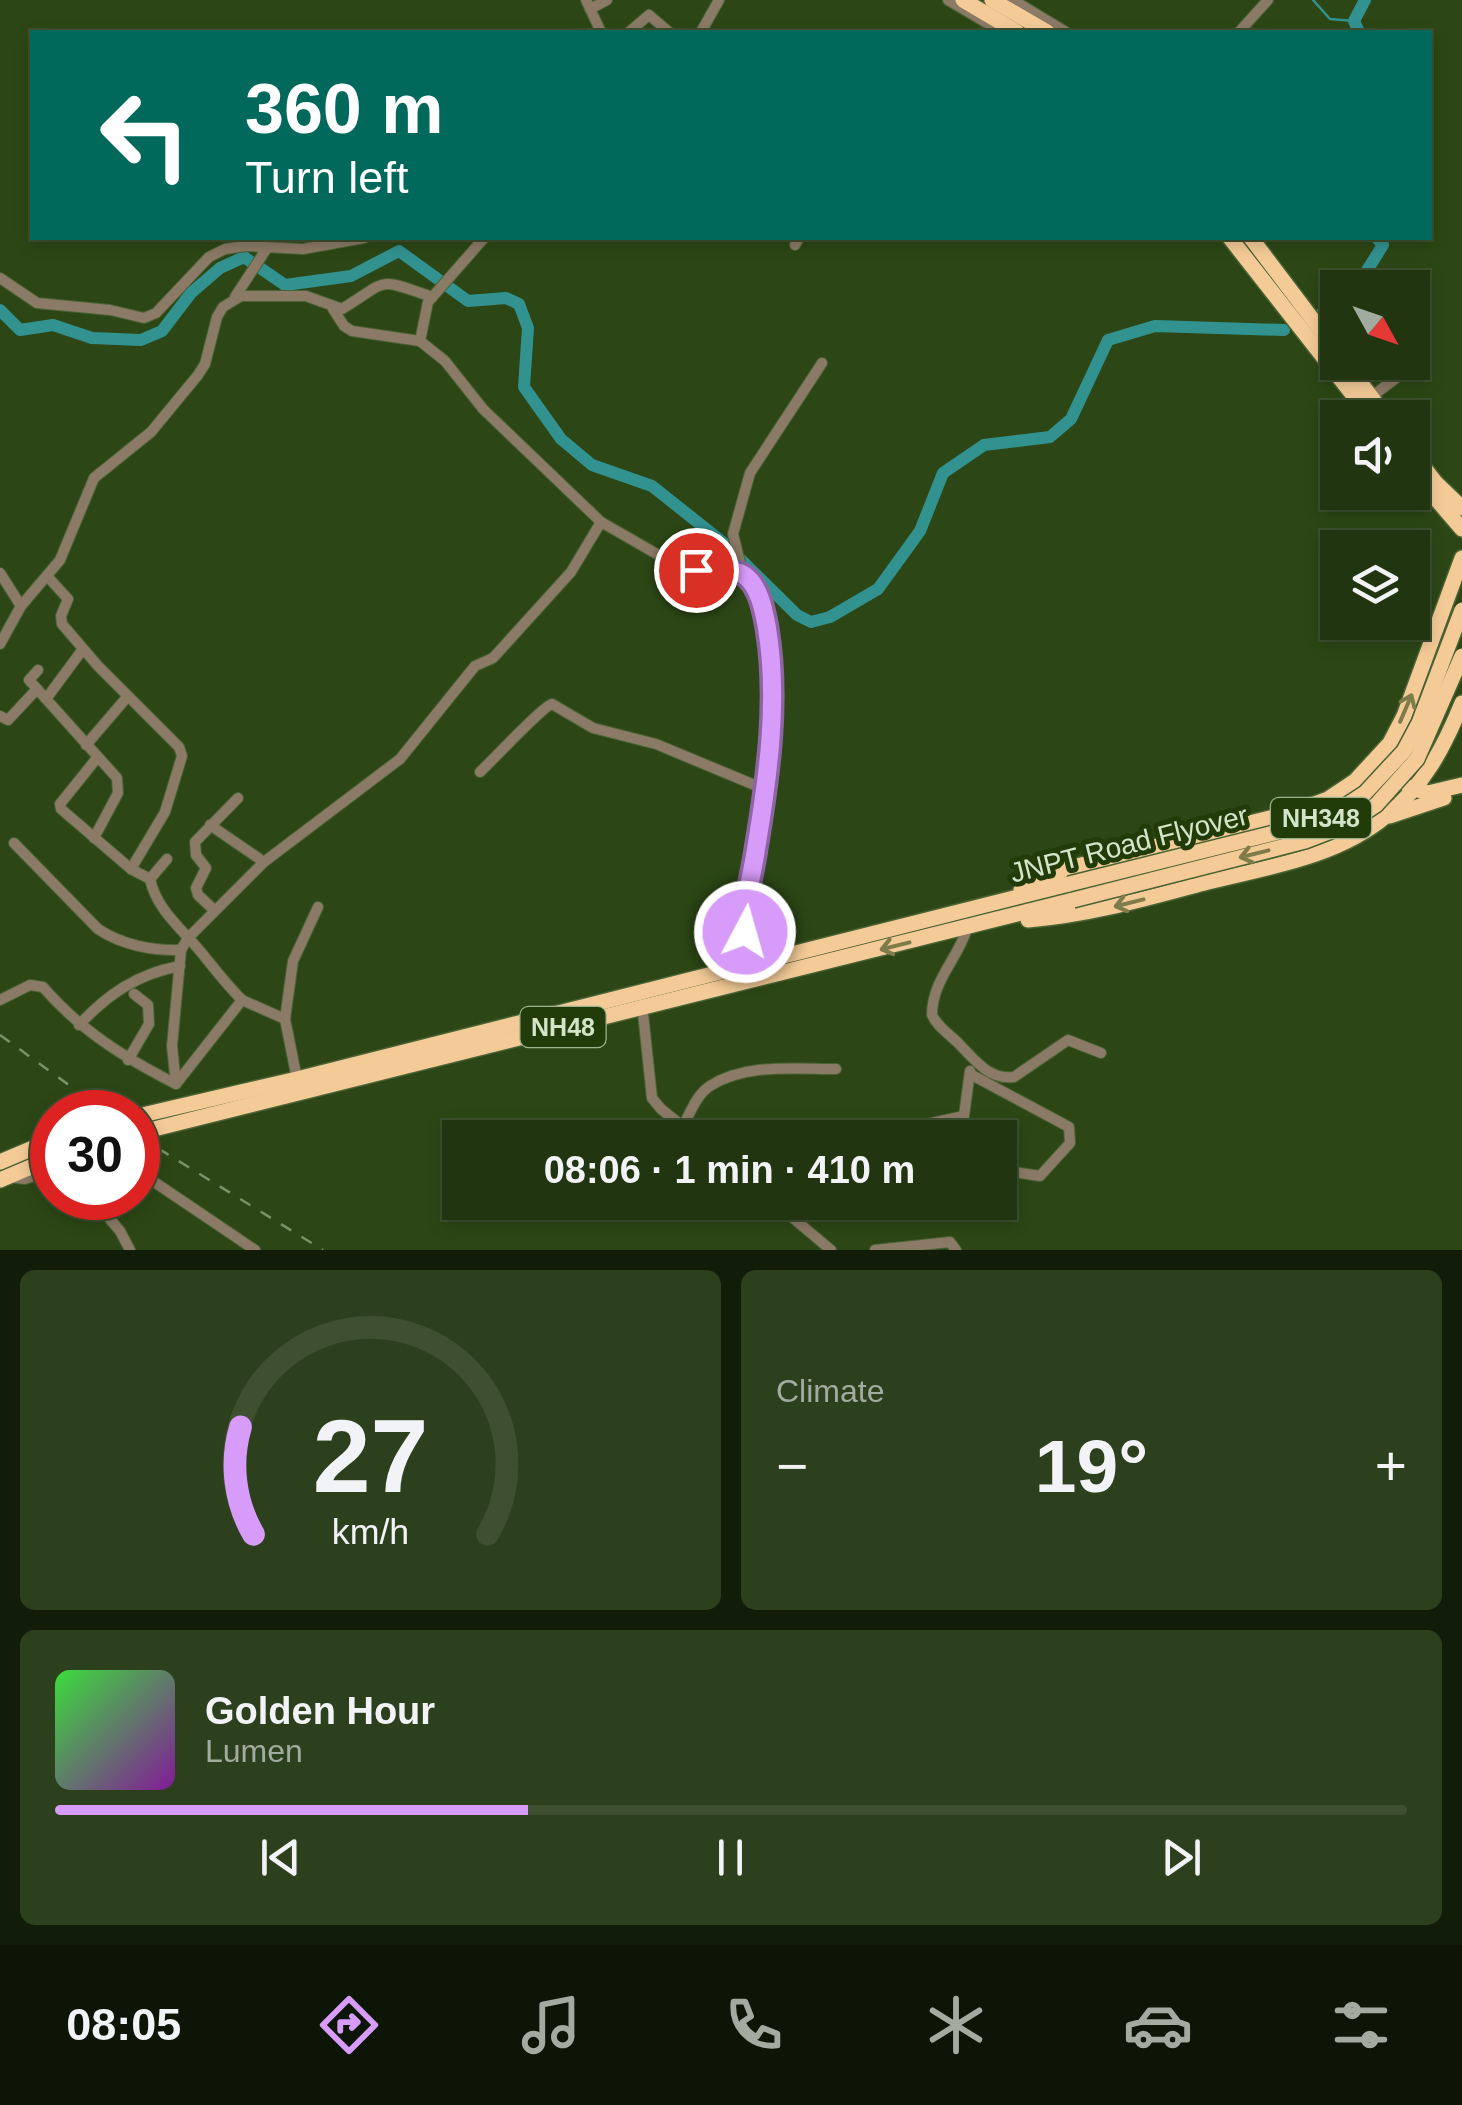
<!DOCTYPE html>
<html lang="en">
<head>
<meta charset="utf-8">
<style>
	body { margin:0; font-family:Arial,sans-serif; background:#2d401e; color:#f1f3f6; height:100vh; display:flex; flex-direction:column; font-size:38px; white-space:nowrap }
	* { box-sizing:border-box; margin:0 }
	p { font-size:32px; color:#a2ab9f }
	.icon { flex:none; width:55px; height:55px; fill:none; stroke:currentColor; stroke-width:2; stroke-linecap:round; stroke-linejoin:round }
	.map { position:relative; height:1250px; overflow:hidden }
	.panel { display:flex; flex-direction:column; gap:20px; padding:20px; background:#121d09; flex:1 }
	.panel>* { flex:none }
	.hud { position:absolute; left:30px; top:30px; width:1402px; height:210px; border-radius:0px; box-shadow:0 5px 15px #0003,0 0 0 2px #3e5030; background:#00695c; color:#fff; overflow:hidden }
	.needle { width:65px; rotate:130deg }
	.tools { position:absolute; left:1320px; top:270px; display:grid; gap:20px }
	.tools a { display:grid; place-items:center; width:110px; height:110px; border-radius:0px; background:#213510; box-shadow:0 5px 15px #0003,0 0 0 2px #3e5030; font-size:50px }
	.speed { position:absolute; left:30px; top:1090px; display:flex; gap:20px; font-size:50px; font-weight:700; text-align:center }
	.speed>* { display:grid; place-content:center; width:130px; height:130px; border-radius:50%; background:#213510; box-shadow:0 5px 15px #0003,0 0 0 2px #3e5030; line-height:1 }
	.speed .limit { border:15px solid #d22; background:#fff; color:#111 }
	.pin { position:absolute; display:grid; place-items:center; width:85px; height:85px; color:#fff; margin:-42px; border:5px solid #fff; border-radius:50%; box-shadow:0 2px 10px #0007 }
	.me { position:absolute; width:110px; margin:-55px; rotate:6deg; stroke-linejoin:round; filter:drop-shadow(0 0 8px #0008) }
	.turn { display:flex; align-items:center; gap:35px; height:210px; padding:0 50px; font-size:45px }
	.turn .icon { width:130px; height:130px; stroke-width:2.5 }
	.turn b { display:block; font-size:70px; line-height:85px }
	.big { font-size:75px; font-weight:600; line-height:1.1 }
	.panel .card { flex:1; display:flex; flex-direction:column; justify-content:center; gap:15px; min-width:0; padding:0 35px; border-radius:15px; background:#2d401e }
	.panel .dial { align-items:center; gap:0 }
	.dial svg { height:260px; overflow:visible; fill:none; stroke:#3e5030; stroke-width:7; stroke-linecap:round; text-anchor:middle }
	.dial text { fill:#f1f3f6; stroke:none }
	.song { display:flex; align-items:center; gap:30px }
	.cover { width:120px; height:120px; border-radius:15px; background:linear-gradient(135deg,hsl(120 70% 55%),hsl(290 70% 35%)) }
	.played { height:10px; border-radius:5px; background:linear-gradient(90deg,#d79bf9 35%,#3e5030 35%) }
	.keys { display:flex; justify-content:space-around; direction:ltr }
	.heat { display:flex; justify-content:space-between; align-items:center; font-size:55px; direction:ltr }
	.panel .tiles { flex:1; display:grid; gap:20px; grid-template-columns:1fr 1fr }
	.card:last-child { grid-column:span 2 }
	.trip { position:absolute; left:442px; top:1120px; width:575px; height:100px; border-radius:0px; background:#213510; box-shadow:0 5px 15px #0003,0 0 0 2px #3e5030; font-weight:600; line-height:100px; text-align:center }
	.tabs { display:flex; height:160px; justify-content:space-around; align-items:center; background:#0d1506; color:#a2ab9f }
	.tabs .icon { width:70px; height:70px }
	.tabs .on { color:#d79bf9 }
	.tabs b { font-size:45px; color:#f1f3f6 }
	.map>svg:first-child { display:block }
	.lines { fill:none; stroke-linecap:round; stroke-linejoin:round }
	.stream { stroke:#329290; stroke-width:2.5 }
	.river { stroke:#329290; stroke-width:12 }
	.minor-casing { stroke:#4a6335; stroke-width:12 }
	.highway-casing { stroke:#4a6335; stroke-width:18 }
	.minor { stroke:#8b7a65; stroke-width:10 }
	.highway { stroke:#f4cb97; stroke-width:15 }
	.rail { stroke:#7b916a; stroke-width:2.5; stroke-dasharray:12 12; stroke-linecap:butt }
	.highway-bridge-casing { stroke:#4a6335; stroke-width:18; stroke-linecap:butt }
	.highway-bridge { stroke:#f4cb97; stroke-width:15 }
	.oneway { stroke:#807c49 }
	.route-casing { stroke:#8c65a2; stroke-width:25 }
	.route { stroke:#d79bf9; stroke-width:18 }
	.labels { text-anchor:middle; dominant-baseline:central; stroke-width:10; stroke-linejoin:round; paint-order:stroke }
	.shield { fill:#223c09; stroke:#9eb28f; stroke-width:2.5 }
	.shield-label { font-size:25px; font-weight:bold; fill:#d3e4c9 }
	.street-label { font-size:28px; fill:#d3e4c9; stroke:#223c09 }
</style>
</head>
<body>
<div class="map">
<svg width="1462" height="1250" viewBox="0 0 1462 1250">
	<rect width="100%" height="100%" fill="#2c4715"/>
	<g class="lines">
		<path class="stream" d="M1313 0 1330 19 1354 21"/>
		<g class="river">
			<path d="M1359 32 1354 21 1365 0"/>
			<path d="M1356 288 1383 245 1377 238"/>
			<path d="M0 310 20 330 53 325 92 338 141 340 162 331 191 293 220 268 244 257 285 285 351 276 399 251 468 301 506 298 519 304 528 328 524 387 561 439 592 465 652 486 725 544 797 615 811 622 830 617 878 589 920 531 943 473 984 445 1050 437 1071 419 1108 340 1155 326 1284 330"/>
			<path d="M1322 313 1338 306"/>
		</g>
		<g class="minor-casing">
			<g id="minor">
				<path d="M586 0 601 32"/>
				<path d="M948 0 1002 32"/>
				<path d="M1013 0 1066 32"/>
				<path d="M590 9 607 0"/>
				<path d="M629 32 649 15 669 32"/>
				<path d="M701 32 719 0"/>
				<path d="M1239 32 1268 0"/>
				<path d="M484 238 428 302 420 341 445 361 483 409 601 522 676 565 743 575 764 608 774 669 764 789 744 917 752 965"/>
				<path d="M795 245 799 238"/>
				<path d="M0 278 37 303 110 310 144 318 156 313 209 257 225 249 246 246 303 249 364 238"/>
				<path d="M235 297 267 248"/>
				<path d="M333 309 344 326 352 331 420 341"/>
				<path d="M1371 397 1416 363"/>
				<path d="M0 573 21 606"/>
				<path d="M743 575 733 534 750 473 822 363"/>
				<path d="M47 576 68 599 61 616 62 624 98 666 179 747 182 756 165 812 131 869"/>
				<path d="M0 644 21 606 60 560 94 478 151 432 198 375 205 364 217 317 223 307 241 296H306L342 309C391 279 375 277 432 297"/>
				<path d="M38 670 29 680 117 778 118 793 94 838"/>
				<path d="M46 699 83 649"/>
				<path d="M0 716 8 720 37 689"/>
				<path d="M86 745 128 696"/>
				<path d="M97 758 60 804 61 809 131 869 150 879C157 912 186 932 205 957 217 972 228 986 242 1000L176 1084 172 1046 181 950 188 938 264 862 400 759 475 666 493 658 571 572 601 522"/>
				<path d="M480 772C493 760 542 707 552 704L593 728 656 744 764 789"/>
				<path d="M210 825 264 862"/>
				<path d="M14 843 98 929C122 945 153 951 181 950"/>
				<path d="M150 879 167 859"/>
				<path d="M214 910 198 895 196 888 206 868 196 855 195 842 238 798"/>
				<path d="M967 929C957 960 932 981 932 1015 938 1028 950 1034 960 1045 976 1061 989 1080 1014 1077L1068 1040 1101 1053"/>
				<path d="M0 1000 30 985 43 987C81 1031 125 1058 176 1084"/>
				<path d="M242 1000 285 1019 298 1084"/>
				<path d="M642 1004 652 1098 661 1109 697 1138"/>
				<path d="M285 1019 293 961 318 907"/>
				<path d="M79 1025C108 994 137 974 180 966"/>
				<path d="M128 1060 149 1024 148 1005 134 994"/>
				<path d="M970 1074 1069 1127 1070 1143 1040 1176 1000 1170"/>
				<path d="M683 1126C690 1113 697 1094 710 1086 746 1063 795 1069 836 1069"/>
				<path d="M871 1136 964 1116"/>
				<path d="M961 1138 970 1071"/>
				<path d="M138 1171 255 1250"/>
				<path d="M8 1177 25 1179 52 1170"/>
				<path d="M92 1198 120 1231 130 1250"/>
				<path d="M774 1202 831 1250"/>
				<path d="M875 1250 950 1242 956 1250"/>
			</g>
		</g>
		<g class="highway-casing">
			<g id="highway">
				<path d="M963 0 1017 32"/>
				<path d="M992 0 1047 32"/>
				<path d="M1230 238 1371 418"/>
				<path d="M1251 238 1338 353"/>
				<path d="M1345 362 1387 418"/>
				<path d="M1412 452 1436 483 1462 508"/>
				<path d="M1412 471 1462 529"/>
				<path d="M1409 787 1428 793 1462 785"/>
				<path d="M1390 816 1444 798"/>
				<path d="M1021 890 1065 869 1290 813 1328 799 1355 781 1390 743 1404 716 1462 558"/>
				<path d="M1028 920C1090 915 1148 898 1208 882 1269 867 1337 857 1386 816 1424 786 1444 747 1462 703"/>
				<path d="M138 1116 297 1079 1069 884"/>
				<path d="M138 1133 1073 900"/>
				<path d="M0 1162 52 1140"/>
				<path d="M0 1180 52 1158"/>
			</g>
		</g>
		<use href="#minor" class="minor"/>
		<use href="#highway" class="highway"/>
		<g class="rail">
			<path d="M0 1035 106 1112"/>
			<path d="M138 1136 323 1250"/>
		</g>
		<g class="highway-bridge-casing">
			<g id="highway-bridge">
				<path d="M1069 884 1298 827 1336 812 1365 793 1404 751 1419 723 1462 610"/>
				<path d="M1073 900 1305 841 1344 826 1376 805 1417 759 1462 656"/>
			</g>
		</g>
		<use href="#highway-bridge" class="highway-bridge"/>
	</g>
	<defs><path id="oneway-shaft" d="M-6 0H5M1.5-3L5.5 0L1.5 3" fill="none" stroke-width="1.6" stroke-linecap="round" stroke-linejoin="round" transform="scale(2.5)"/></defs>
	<g class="oneway">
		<use href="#oneway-shaft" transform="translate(1406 708) rotate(-67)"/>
		<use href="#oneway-shaft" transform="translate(1254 854) rotate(166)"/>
		<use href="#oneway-shaft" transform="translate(1129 903) rotate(166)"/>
		<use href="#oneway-shaft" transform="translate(895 946) rotate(166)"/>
	</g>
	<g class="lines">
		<g class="route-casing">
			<path id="route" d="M696 570C709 571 730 569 742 574 759 583 764 611 767 628 779 701 768 777 756 849 752 877 743 904 745 932"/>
		</g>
		<use href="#route" class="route"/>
	</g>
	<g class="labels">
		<g class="shield">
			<rect x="1271" y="798" width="100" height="40" rx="8"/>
			<rect x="520.5" y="1007" width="85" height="40" rx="8"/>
		</g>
		<g class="shield-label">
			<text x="1321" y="818">NH348</text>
			<text x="563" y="1027">NH48</text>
		</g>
		<g class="street-label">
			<text transform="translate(1129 844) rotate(-14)">JNPT Road Flyover</text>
		</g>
	</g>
</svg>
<div class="tools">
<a><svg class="needle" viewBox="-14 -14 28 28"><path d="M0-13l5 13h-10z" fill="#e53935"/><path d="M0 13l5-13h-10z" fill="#a2ab9f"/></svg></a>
<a><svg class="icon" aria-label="sound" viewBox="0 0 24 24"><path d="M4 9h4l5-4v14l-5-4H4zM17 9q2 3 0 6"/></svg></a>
<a><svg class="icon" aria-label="layers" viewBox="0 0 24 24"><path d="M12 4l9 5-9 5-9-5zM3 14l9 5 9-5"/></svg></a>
</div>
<div class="speed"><div class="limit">30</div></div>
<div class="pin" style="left:696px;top:570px;background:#d93025"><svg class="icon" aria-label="arrive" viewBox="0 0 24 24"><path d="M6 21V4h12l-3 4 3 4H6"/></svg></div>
<svg class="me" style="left:745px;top:932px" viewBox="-20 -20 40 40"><circle r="17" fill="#d79bf9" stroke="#fff" stroke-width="3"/><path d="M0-11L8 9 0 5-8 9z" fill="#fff"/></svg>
<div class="trip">08:06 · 1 min · 410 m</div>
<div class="hud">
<div class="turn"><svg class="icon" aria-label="left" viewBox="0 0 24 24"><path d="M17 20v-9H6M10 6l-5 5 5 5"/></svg><div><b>360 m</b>Turn left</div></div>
</div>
</div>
<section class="panel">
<div class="tiles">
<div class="card dial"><svg viewBox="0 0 100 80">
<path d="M14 69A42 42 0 1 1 86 69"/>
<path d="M14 69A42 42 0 0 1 10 36" stroke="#d79bf9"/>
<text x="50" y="56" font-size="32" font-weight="700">27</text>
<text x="50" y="72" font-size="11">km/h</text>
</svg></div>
<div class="card"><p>Climate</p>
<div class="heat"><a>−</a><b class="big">19°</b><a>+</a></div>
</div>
<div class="card">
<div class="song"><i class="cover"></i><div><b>Golden Hour</b><p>Lumen</p></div></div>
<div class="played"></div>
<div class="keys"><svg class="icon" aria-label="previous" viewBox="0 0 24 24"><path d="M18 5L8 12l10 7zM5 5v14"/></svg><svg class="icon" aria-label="pause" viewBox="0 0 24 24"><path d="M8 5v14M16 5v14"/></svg><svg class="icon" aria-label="next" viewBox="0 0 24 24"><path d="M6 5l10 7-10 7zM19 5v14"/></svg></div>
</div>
</div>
</section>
<nav class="tabs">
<b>08:05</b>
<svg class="icon on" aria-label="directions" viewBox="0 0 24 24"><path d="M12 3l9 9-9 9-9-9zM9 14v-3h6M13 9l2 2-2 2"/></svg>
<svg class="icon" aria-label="music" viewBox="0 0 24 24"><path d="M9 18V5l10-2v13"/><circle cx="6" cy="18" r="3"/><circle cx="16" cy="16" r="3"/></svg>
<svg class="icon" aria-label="phone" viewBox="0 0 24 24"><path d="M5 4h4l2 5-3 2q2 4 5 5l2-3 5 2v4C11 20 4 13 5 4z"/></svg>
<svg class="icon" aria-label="climate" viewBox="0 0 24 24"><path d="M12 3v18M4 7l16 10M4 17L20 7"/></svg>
<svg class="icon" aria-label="car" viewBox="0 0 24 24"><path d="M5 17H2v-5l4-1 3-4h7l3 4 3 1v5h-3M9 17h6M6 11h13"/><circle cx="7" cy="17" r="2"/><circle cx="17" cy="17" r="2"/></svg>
<svg class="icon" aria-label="filters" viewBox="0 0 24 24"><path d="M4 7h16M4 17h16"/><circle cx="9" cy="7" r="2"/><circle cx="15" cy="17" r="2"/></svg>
</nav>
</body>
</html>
